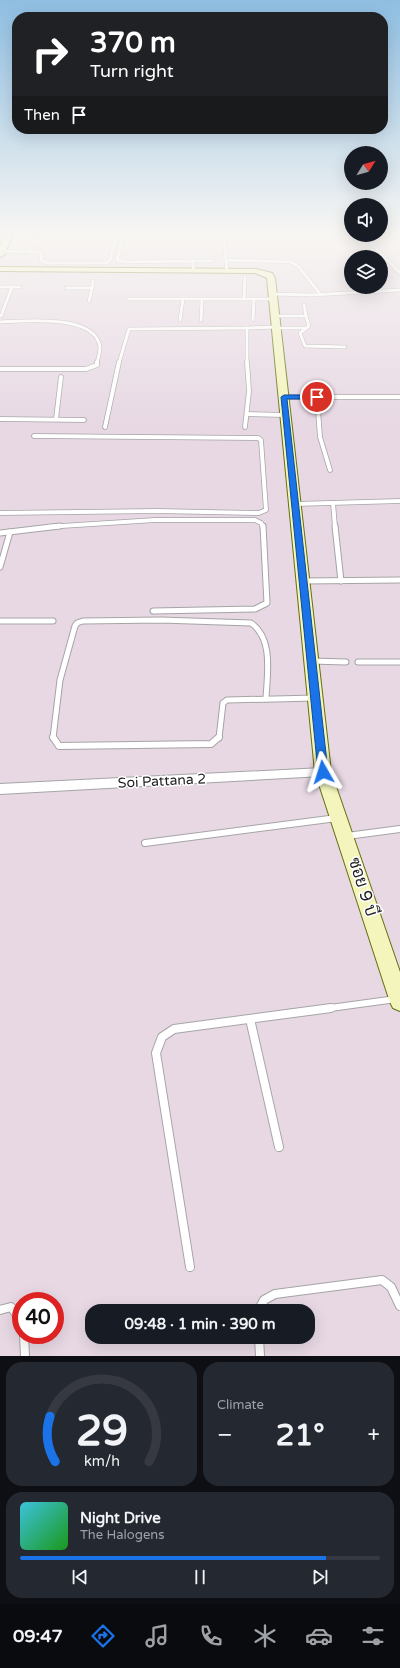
<!DOCTYPE html>
<html lang="en">
<head>
<meta charset="utf-8">
<style>
	body { margin:0; font-family:"Varela Round",Sarabun,sans-serif; background:#242831; color:#f1f3f6; height:100vh; display:flex; flex-direction:column; font-size:15px; white-space:nowrap }
	* { box-sizing:border-box; margin:0 }
	p { font-size:13px; color:#9ea1a6 }
	.icon { flex:none; width:22px; height:22px; fill:none; stroke:currentColor; stroke-width:2; stroke-linecap:round; stroke-linejoin:round }
	.map { position:relative; height:1356px; overflow:hidden }
	.drawer { display:flex; flex-direction:column; gap:6px; padding:6px; background:#0d0f14; flex:1 }
	.drawer>* { flex:none }
	.guide { position:absolute; left:12px; top:12px; width:376px; height:122px; border-radius:16px; box-shadow:0 4px 16px #0002; background:#202124; color:#fff; overflow:hidden }
	.needle { width:26px; rotate:53deg }
	.controls { position:absolute; left:344px; top:146px; display:grid; gap:8px }
	.controls a { display:grid; place-items:center; width:44px; height:44px; border-radius:50%; background:#171b24; box-shadow:0 4px 16px #0002; font-size:20px }
	.speed { position:absolute; left:12px; top:1292px; display:flex; gap:8px; font-size:20px; font-weight:700; text-align:center }
	.speed>* { display:grid; place-content:center; width:52px; height:52px; border-radius:50%; background:#171b24; box-shadow:0 4px 16px #0002; line-height:1 }
	.speed .limit { border:6px solid #d22; background:#fff; color:#111 }
	.pin { position:absolute; display:grid; place-items:center; width:34px; height:34px; color:#fff; margin:-17px; border:2px solid #fff; border-radius:50%; box-shadow:0 1px 4px #0007 }
	.me { position:absolute; width:44px; margin:-22px; rotate:354deg; stroke-linejoin:round; filter:drop-shadow(0 0 3px #0008) }
	.turn { display:flex; align-items:center; gap:14px; height:84px; padding:0 12px; font-size:18px }
	.turn .icon { width:52px; height:52px; stroke-width:2.5 }
	.turn b { display:block; font-size:28px; line-height:34px }
	.then { display:flex; align-items:center; height:38px; padding:0 12px; background:#0003; gap:8px; font-size:15px }
	.big { font-size:30px; font-weight:700; line-height:1.1 }
	.drawer .card { flex:1; display:flex; flex-direction:column; justify-content:center; gap:6px; min-width:0; padding:0 14px; border-radius:16px; background:#242831 }
	.drawer .dial { align-items:center; gap:0 }
	.dial svg { height:104px; overflow:visible; fill:none; stroke:#363941; stroke-width:7; stroke-linecap:round; text-anchor:middle }
	.dial text { fill:#f1f3f6; stroke:none }
	.song { display:flex; align-items:center; gap:12px }
	.cover { width:48px; height:48px; border-radius:6px; background:linear-gradient(135deg,hsl(190 70% 55%),hsl(120 70% 35%)) }
	.played { height:4px; border-radius:2px; background:linear-gradient(90deg,#1a73e8 85%,#363941 85%) }
	.keys { display:flex; justify-content:space-around; direction:ltr }
	.heat { display:flex; justify-content:space-between; align-items:center; font-size:22px; direction:ltr }
	.drawer .tiles { flex:1; display:grid; gap:6px; grid-template-columns:1fr 1fr }
	.card:last-child { grid-column:span 2 }
	.trip { position:absolute; left:85px; top:1304px; width:230px; height:40px; border-radius:16px; background:#171b24; box-shadow:0 4px 16px #0002; font-weight:700; line-height:40px; text-align:center }
	.menu { display:flex; height:64px; justify-content:space-around; align-items:center; background:#090b0e; color:#9ea1a6 }
	.menu .icon { width:28px; height:28px }
	.menu .on { color:#1a73e8 }
	.menu b { font-size:18px; color:#f1f3f6 }
	.map>svg:first-child { display:block }
	.industrial { fill:#e7d8e4; fill-rule:evenodd }
	.lines { fill:none; stroke-linecap:round; stroke-linejoin:round }
	.lane-far4-casing { stroke:#a5a5a5; stroke-width:4 }
	.lane-far3-casing { stroke:#a5a5a5; stroke-width:5.5 }
	.lane-far2-casing { stroke:#a5a5a5; stroke-width:7 }
	.lane-far1-casing { stroke:#a5a5a5; stroke-width:8 }
	.lane-casing { stroke:#a5a5a5; stroke-width:10 }
	.street-casing { stroke:#a5a5a5; stroke-width:2 }
	.secondary-casing { stroke:#646f0c; stroke-width:2 }
	.lane-far4 { stroke:#fff; stroke-width:3 }
	.lane-far3 { stroke:#fff; stroke-width:4 }
	.lane-far2 { stroke:#fff; stroke-width:5 }
	.lane-far1 { stroke:#fff; stroke-width:6 }
	.lane { stroke:#fff; stroke-width:8 }
	.street { fill:#fff; fill-rule:evenodd }
	.secondary { fill:#f3f5bd; fill-rule:evenodd }
	.route { fill:#1a73e8; stroke:#114b97 }
	.labels { text-anchor:middle; dominant-baseline:central; stroke-width:3; stroke-linejoin:round; paint-order:stroke }
	.street-label { font-size:14px; fill:#1e1e1e; stroke:#fff }
	.near-street-label { font-size:17px; fill:#1e1e1e; stroke:#fff }
</style>
</head>
<body>
<div class="map">
<svg width="400" height="1356" viewBox="0 0 400 1356">
	<rect width="100%" height="100%" fill="#efebe5"/>
	<path class="industrial" d="M0 235H400V1356H0ZM351 257H381V287H351ZM21 1301H55V1335H21ZM92 1311H308V1337H92Z"/>
	<g class="lines">
		<g class="lane-far4-casing">
			<g id="lane-far4">
				<path d="M123 235 117 260 124 262 192 261 194 271"/>
				<path d="M224 235 226 260 291 262 299 267 321 295"/>
				<path d="M363 235 400 273"/>
				<path d="M2 251 39 252 42 255 41 260 47 263H107L110 261 116 237"/>
				<path d="M29 252 36 235"/>
				<path d="M226 260 227 271"/>
				<path d="M192 261H212"/>
				<path d="M0 287H12L1 316"/>
				<path d="M12 287H20"/>
				<path d="M66 288H92L93 281"/>
				<path d="M273 294 312 295 400 290"/>
				<path d="M128 299H273"/>
				<path d="M244 299 245 277"/>
				<path d="M89 301 92 288"/>
				<path d="M276 316H306L304 305"/>
				<path d="M306 316 309 326 300 333 305 346 345 347"/>
				<path d="M180 320 183 299"/>
				<path d="M201 320 202 299"/>
				<path d="M253 320 254 299"/>
				<path d="M0 322C23 321 97 313 100 348 100 352 98 358 97 363"/>
				<path d="M277 328H305"/>
				<path d="M119 363 129 329 247 328"/>
				<path d="M247 363V328L277 327"/>
			</g>
		</g>
		<g class="lane-far3-casing">
			<g id="lane-far3">
				<path d="M0 369H86L97 365V362"/>
				<path d="M284 397H400"/>
				<path d="M317 397 320 437 330 470"/>
				<path d="M247 414 286 415"/>
				<path d="M0 419 84 420"/>
				<path d="M56 419 61 377"/>
				<path d="M105 427 119 362"/>
				<path d="M245 427 249 391 247 362"/>
				<path d="M333 503 335 527"/>
				<path d="M295 504 400 501"/>
				<path d="M0 513 157 511 259 513 266 510 261 440 258 438 34 436"/>
				<path d="M46 527 155 520H255L261 523 263 527"/>
			</g>
		</g>
		<g class="lane-far2-casing">
			<g id="lane-far2">
				<path d="M335 526 341 581"/>
				<path d="M0 533 60 526"/>
				<path d="M0 567 10 532"/>
				<path d="M304 581 400 580"/>
				<path d="M153 611 255 609 267 603 263 526"/>
				<path d="M0 621H53"/>
				<path d="M311 661 346 662"/>
				<path d="M358 662H400"/>
				<path d="M53 738 60 680 75 626 77 623 83 621 161 620 251 623C274 639 267 675 266 699"/>
				<path d="M219 738 223 703 227 700 315 698"/>
			</g>
		</g>
		<g class="lane-far1-casing">
			<g id="lane-far1">
				<path d="M53 737 59 746 211 744 219 737"/>
				<path d="M347 836 400 829"/>
				<path d="M145 843 337 818"/>
				<path d="M323 1009 396 999"/>
			</g>
		</g>
		<g class="lane-casing">
			<g id="lane">
				<path d="M250 1019 279 1147"/>
				<path d="M190 1267 156 1053 162 1037 174 1029 331 1008"/>
				<path d="M0 1310 11 1307 21 1320"/>
				<path d="M258 1311 264 1300 275 1294 382 1280 391 1287 400 1306"/>
				<path d="M24 1335 25 1356"/>
				<path d="M259 1337 260 1356"/>
			</g>
		</g>
		<g class="street-casing">
			<g id="street">
				<path d="M396 235H400V237L397 236Z"/>
				<path d="M323 768 327 769 329 772 327 775 323 776 0 794V784Z"/>
			</g>
		</g>
		<g class="secondary-casing">
			<g id="secondary">
				<path d="M5 235H13L4 255 0 257V246Z"/>
				<path d="M0 267 256 269 272 273 275 278 331 772 400 972V1011L393 1008 390 1002 315 772 267 278 255 273 0 271Z"/>
			</g>
		</g>
		<use href="#lane-far4" class="lane-far4"/>
		<use href="#lane-far3" class="lane-far3"/>
		<use href="#lane-far2" class="lane-far2"/>
		<use href="#lane-far1" class="lane-far1"/>
		<use href="#lane" class="lane"/>
		<use href="#street" class="street"/>
		<use href="#secondary" class="secondary"/>
	</g>
	<linearGradient id="sky" x2="0" y2="1"><stop stop-color="#8ebee2"/><stop offset="0.55" stop-color="#f8f6f3"/><stop offset="1" stop-color="#f8f6f3" stop-opacity="0"/></linearGradient>
	<rect width="400" height="424" fill="url(#sky)"/>
	<path class="route" d="M317 395 321 397 320 399H287L328 772 323 776 318 772 281 397 284 395Z"/>
	<g class="labels">
		<g class="street-label">
			<text transform="translate(162 781) rotate(-3)">Soi Pattana 2</text>
		</g>
		<g class="near-street-label">
			<text transform="translate(363 887) rotate(72)">ซอย 9 บี</text>
		</g>
	</g>
</svg>
<div class="controls">
<a><svg class="needle" viewBox="-14 -14 28 28"><path d="M0-13l5 13h-10z" fill="#e53935"/><path d="M0 13l5-13h-10z" fill="#9ea1a6"/></svg></a>
<a><svg class="icon" aria-label="sound" viewBox="0 0 24 24"><path d="M4 9h4l5-4v14l-5-4H4zM17 9q2 3 0 6"/></svg></a>
<a><svg class="icon" aria-label="layers" viewBox="0 0 24 24"><path d="M12 4l9 5-9 5-9-5zM3 14l9 5 9-5"/></svg></a>
</div>
<div class="speed"><div class="limit">40</div></div>
<div class="pin" style="left:317px;top:397px;background:#d93025"><svg class="icon" aria-label="arrive" viewBox="0 0 24 24"><path d="M6 21V4h12l-3 4 3 4H6"/></svg></div>
<svg class="me" style="left:323px;top:772px" viewBox="-20 -20 40 40"><path d="M0-17L14 15 0 8-14 15z" fill="#1a73e8" stroke="#fff" stroke-width="4"/></svg>
<div class="trip">09:48 · 1 min · 390 m</div>
<div class="guide">
<div class="turn"><svg class="icon" aria-label="right" viewBox="0 0 24 24"><path d="M7 20v-9h11M14 6l5 5-5 5"/></svg><div><b>370 m</b>Turn right</div></div>
<div class="then">Then<svg class="icon" aria-label="arrive" viewBox="0 0 24 24"><path d="M6 21V4h12l-3 4 3 4H6"/></svg></div>
</div>
</div>
<section class="drawer">
<div class="tiles">
<div class="card dial"><svg viewBox="0 0 100 80">
<path d="M14 69A42 42 0 1 1 86 69"/>
<path d="M14 69A42 42 0 0 1 10 34" stroke="#1a73e8"/>
<text x="50" y="56" font-size="32" font-weight="700">29</text>
<text x="50" y="72" font-size="11">km/h</text>
</svg></div>
<div class="card"><p>Climate</p>
<div class="heat"><a>−</a><b class="big">21°</b><a>+</a></div>
</div>
<div class="card">
<div class="song"><i class="cover"></i><div><b>Night Drive</b><p>The Halogens</p></div></div>
<div class="played"></div>
<div class="keys"><svg class="icon" aria-label="previous" viewBox="0 0 24 24"><path d="M18 5L8 12l10 7zM5 5v14"/></svg><svg class="icon" aria-label="pause" viewBox="0 0 24 24"><path d="M8 5v14M16 5v14"/></svg><svg class="icon" aria-label="next" viewBox="0 0 24 24"><path d="M6 5l10 7-10 7zM19 5v14"/></svg></div>
</div>
</div>
</section>
<nav class="menu">
<b>09:47</b>
<svg class="icon on" aria-label="directions" viewBox="0 0 24 24"><path d="M12 3l9 9-9 9-9-9zM9 14v-3h6M13 9l2 2-2 2"/></svg>
<svg class="icon" aria-label="music" viewBox="0 0 24 24"><path d="M9 18V5l10-2v13"/><circle cx="6" cy="18" r="3"/><circle cx="16" cy="16" r="3"/></svg>
<svg class="icon" aria-label="phone" viewBox="0 0 24 24"><path d="M5 4h4l2 5-3 2q2 4 5 5l2-3 5 2v4C11 20 4 13 5 4z"/></svg>
<svg class="icon" aria-label="climate" viewBox="0 0 24 24"><path d="M12 3v18M4 7l16 10M4 17L20 7"/></svg>
<svg class="icon" aria-label="car" viewBox="0 0 24 24"><path d="M5 17H2v-5l4-1 3-4h7l3 4 3 1v5h-3M9 17h6M6 11h13"/><circle cx="7" cy="17" r="2"/><circle cx="17" cy="17" r="2"/></svg>
<svg class="icon" aria-label="filters" viewBox="0 0 24 24"><path d="M4 7h16M4 17h16"/><circle cx="9" cy="7" r="2"/><circle cx="15" cy="17" r="2"/></svg>
</nav>
</body>
</html>
